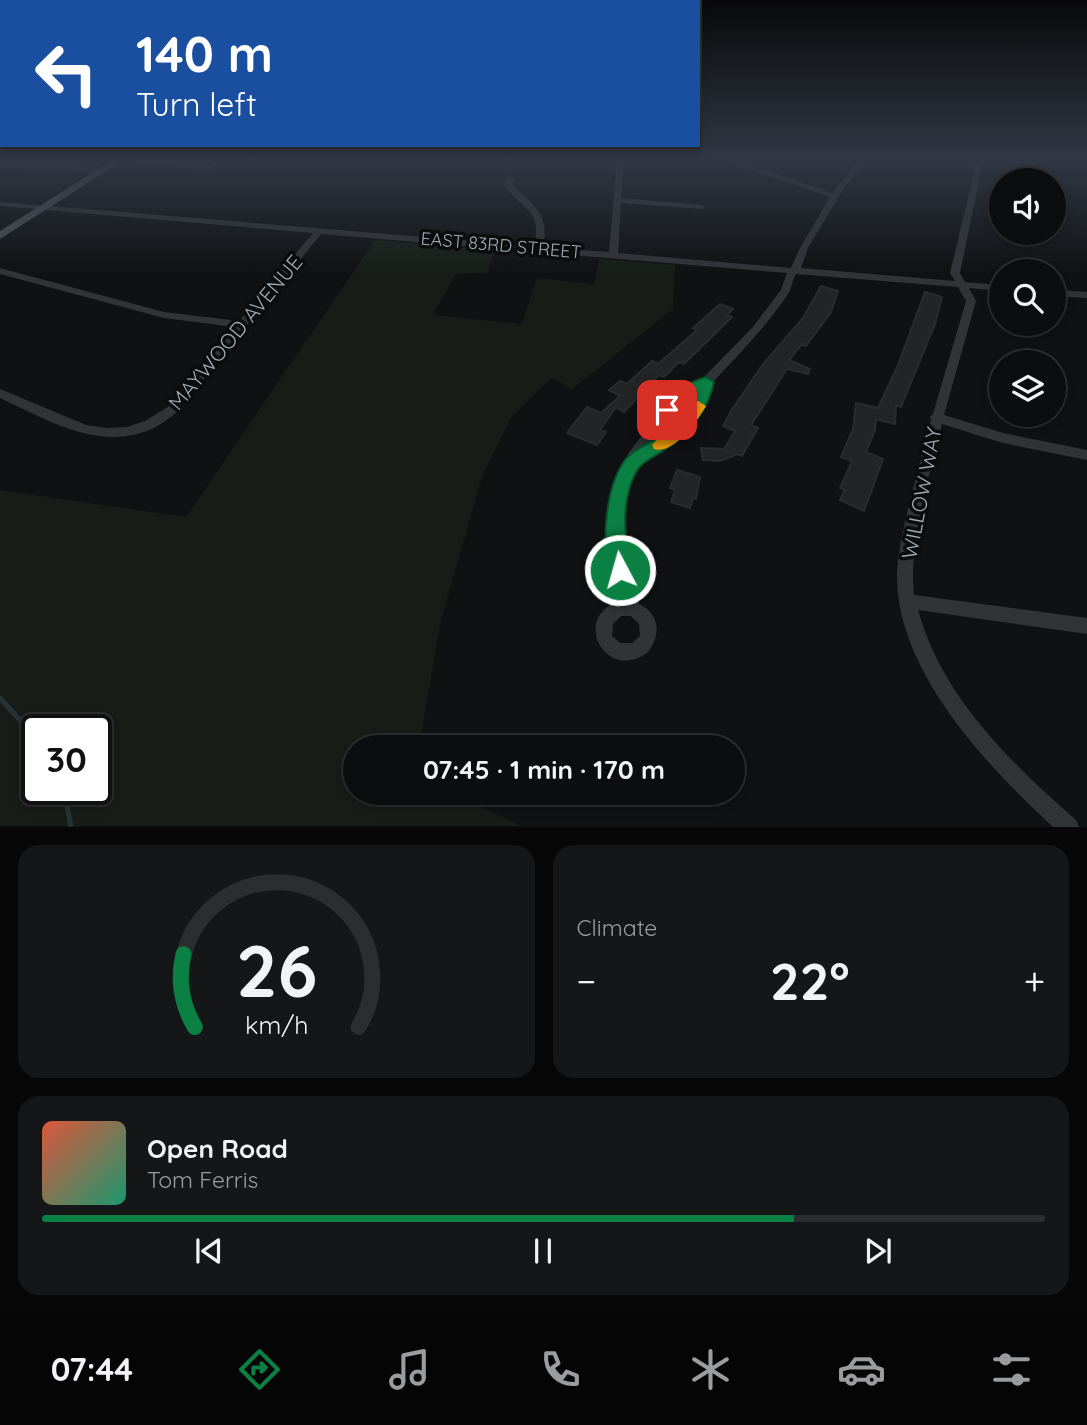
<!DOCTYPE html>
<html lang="en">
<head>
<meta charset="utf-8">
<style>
	body { margin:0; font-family:Quicksand,sans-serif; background:#151617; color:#f1f3f6; height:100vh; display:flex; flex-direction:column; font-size:26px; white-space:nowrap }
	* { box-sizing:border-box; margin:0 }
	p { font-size:23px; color:#9a9c9e }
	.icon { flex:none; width:38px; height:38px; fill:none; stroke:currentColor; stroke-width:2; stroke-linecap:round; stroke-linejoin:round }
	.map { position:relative; height:827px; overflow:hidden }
	.panel { display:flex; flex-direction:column; gap:18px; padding:18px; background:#070708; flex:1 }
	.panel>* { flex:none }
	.banner { position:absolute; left:0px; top:0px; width:700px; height:147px; box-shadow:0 4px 10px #0003,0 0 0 2px #2c2d2e; background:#1a4fa0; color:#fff; overflow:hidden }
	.fabs { position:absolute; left:989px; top:168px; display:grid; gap:14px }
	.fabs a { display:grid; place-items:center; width:77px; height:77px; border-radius:50%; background:#0c0d0e; box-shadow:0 4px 10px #0003,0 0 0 2px #2c2d2e; font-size:35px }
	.speed { position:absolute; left:21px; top:714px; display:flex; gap:14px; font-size:35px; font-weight:700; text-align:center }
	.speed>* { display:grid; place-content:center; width:91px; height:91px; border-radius:50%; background:#0c0d0e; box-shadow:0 4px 10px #0003,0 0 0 2px #2c2d2e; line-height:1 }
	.speed .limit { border:4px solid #111; border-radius:10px; background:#fff; color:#111 }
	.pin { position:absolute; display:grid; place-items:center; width:60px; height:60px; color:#fff; margin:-30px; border-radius:14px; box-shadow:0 4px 10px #0006 }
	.me { position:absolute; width:77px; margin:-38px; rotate:354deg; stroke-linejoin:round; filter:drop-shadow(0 0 5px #0008) }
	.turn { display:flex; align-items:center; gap:24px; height:147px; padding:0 21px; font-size:32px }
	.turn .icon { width:91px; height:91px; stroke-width:2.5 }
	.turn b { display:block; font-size:49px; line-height:60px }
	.big { font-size:52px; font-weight:800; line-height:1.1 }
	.panel .tile { flex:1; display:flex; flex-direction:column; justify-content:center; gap:10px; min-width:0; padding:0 24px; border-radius:21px; background:#151617 }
	.panel .dial { align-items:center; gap:0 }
	.dial svg { height:182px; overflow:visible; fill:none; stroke:#2c2d2e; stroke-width:7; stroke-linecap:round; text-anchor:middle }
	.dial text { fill:#f1f3f6; stroke:none }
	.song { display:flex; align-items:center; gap:21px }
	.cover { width:84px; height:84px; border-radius:10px; background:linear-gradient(135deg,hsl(10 70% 55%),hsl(160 70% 35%)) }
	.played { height:7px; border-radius:4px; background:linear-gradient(90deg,#0b8043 75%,#2c2d2e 75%) }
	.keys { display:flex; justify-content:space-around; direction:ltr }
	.heat { display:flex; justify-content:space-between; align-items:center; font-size:38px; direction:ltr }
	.panel .tiles { flex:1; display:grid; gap:18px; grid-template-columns:1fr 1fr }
	.tile:last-child { grid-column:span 2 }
	.trip { position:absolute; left:343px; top:735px; width:402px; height:70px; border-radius:35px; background:#0c0d0e; box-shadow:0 4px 10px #0003,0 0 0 2px #2c2d2e; font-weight:800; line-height:70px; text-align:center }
	.menu { display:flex; height:112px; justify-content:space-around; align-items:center; background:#050506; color:#9a9c9e }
	.menu .icon { width:49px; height:49px }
	.menu .on { color:#0b8043 }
	.menu b { font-size:32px; color:#f1f3f6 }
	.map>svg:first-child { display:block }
	.green { fill:#171d16; fill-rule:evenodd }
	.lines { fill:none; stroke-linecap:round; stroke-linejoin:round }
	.stream { stroke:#263336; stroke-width:5 }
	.building { fill:#232426; stroke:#2a2b2e; stroke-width:2 }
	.minor { fill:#313437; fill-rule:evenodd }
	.major { fill:#4d5156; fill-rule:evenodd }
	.route { fill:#0b8043; stroke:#07532c; stroke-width:2 }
	.slow { fill:#f59e0b }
	.labels { text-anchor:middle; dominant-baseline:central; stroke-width:7; stroke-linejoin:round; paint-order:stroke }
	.far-street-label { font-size:18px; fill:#a1acb3; stroke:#0b0c0d }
	.street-label { font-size:21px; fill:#a1acb3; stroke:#0b0c0d }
</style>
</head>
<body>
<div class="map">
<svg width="1087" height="827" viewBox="0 0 1087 827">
	<rect width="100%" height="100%" fill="#101112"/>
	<path class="green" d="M375 240 495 250 487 273 456 274 433 315 522 324 537 278 594 284 600 259 675 265 673 309 572 389 551 378 511 418 482 477 441 620 419 747H355V793H451L522 826H0V490L186 517ZM37 730H96V789H37Z"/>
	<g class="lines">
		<g class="stream">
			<path d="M0 698 37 739"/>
			<path d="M64 789 71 827"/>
		</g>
	</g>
	<g class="building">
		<path d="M821 286 838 291 831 312 806 346 802 344 789 360 810 369 808 374 787 369 751 425 758 428 742 456 738 454 720 461 703 460 701 448 724 449 735 431 723 426 731 411 763 364 803 318Z"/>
		<path d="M925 292 942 297 935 324 901 407 896 405 895 424 876 419 875 430 866 452 883 459 864 511 840 500 845 490 840 488 852 461 841 457 853 429 856 403 878 408 898 365Z"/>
		<path d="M720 304 733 309 727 315 732 317 684 364 679 362 664 377 659 375 624 412 616 407 600 430 606 432 597 445 567 433 587 407 601 413 620 396 609 390 620 381 627 384 652 361 658 364 697 330 693 328Z"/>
		<path d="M677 470 700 477 696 499 693 498 690 508 671 502 675 490 670 488Z"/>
	</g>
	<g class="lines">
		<g class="minor">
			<path d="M115 159 209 165 217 159H225L211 169 118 162H115Z"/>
			<path d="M617 159H624L621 198 702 205 706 207 702 209 621 203 618 253 791 268 800 248 830 197 720 159H730L833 193 859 159H865L839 196 808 248 801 268 955 281 950 273 975 169 968 159H975L982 167 960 273 965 282 1001 285V291L969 288 976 301 944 415 1003 433 1087 450V460L1003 443 942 424C930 473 908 544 914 595L1087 618V634L918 610C942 697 1010 762 1076 820L1079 827H1053C987 766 896 671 897 575 898 548 905 522 911 497 918 471 924 445 931 419L930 417 933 414 966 301 958 287 796 274C792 280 792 288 788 294 766 327 739 354 712 383 707 414 683 436 658 453 651 458 640 462 636 468 615 498 627 565 630 600 656 608 665 629 648 652 608 683 572 621 615 603L610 537V505L615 484 628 454 663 407 681 390 702 379 752 328 781 290 787 273 321 234 176 413C169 418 161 424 154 428 100 453 48 420 0 398V389L86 425 107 428 127 427 145 421 168 407 234 327 164 318 0 274V268L164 312 239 321 313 233 0 206V202L534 246C543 208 521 210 504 185L507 177H510L514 179 513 186C535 206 550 215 543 247L609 252ZM699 391C692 416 668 434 647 447 662 426 675 403 699 391ZM621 616H631L639 624 640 636 632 643H620L612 636 613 624Z"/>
			<path d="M1081 159H1087V162Z"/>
			<path d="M0 162 100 169 104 171 100 173 0 166Z"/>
			<path d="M1054 290 1087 292V298L1054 296Z"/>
		</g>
		<path class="major" d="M114 159H125L0 239V231Z"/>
	</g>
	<linearGradient id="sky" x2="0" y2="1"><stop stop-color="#09090a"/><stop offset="0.58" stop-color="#313844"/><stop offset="1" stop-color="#313844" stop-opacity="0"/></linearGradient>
	<rect width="1087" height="274" fill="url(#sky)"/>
	<path class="route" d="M706 377 714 382C708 411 689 433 664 450 656 456 643 461 638 469 625 489 624 516 626 538 627 551 633 565 627 576L620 579 613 576C599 546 606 486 625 460 634 448 654 442 666 432 677 423 686 411 695 399L696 393 673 413H662L659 410C670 394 688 382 706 377Z"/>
	<path class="slow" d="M698 401 706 406C697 421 674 455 654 449L652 445 693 402Z"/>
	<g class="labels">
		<g class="far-street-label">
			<text transform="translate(501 245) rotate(5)">EAST 83RD STREET</text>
		</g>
		<g class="street-label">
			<text transform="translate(235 332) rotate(-50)">MAYWOOD AVENUE</text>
			<text transform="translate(921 493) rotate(-79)">WILLOW WAY</text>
		</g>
	</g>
</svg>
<div class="fabs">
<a><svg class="icon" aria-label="sound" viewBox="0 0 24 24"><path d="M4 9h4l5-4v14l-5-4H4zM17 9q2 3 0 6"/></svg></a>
<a><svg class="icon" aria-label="search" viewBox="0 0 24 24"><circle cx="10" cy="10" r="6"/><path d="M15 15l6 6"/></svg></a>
<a><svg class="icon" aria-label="layers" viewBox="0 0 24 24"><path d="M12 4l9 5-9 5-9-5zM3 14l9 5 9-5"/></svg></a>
</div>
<div class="speed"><div class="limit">30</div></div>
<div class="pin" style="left:667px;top:410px;background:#d93025"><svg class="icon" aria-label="arrive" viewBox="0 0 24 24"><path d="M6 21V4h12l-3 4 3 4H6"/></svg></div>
<svg class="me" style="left:620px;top:570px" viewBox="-20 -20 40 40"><circle r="17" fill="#0b8043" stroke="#fff" stroke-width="3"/><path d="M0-11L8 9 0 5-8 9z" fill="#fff"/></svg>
<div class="trip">07:45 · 1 min · 170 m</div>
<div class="banner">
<div class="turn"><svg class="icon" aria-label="left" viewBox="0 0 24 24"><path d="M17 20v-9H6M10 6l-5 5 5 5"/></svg><div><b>140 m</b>Turn left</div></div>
</div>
</div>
<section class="panel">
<div class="tiles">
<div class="tile dial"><svg viewBox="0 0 100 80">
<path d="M14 69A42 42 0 1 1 86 69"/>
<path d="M14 69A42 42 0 0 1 9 37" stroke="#0b8043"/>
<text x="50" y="56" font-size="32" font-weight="700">26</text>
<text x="50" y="72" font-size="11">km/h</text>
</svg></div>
<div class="tile"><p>Climate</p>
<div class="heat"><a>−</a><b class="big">22°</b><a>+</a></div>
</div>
<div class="tile">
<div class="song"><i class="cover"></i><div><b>Open Road</b><p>Tom Ferris</p></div></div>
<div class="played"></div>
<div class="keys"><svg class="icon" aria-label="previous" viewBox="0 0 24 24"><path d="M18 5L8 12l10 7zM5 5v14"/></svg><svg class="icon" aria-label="pause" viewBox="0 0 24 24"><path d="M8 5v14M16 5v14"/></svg><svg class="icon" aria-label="next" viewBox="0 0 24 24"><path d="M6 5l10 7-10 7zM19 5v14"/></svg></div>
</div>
</div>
</section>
<nav class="menu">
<b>07:44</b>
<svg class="icon on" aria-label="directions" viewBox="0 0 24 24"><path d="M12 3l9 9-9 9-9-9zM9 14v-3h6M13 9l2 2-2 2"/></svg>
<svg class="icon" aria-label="music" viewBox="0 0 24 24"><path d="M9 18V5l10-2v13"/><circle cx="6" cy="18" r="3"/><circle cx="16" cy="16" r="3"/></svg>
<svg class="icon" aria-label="phone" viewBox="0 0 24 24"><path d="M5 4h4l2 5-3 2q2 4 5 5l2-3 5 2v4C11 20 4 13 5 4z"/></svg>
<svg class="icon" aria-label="climate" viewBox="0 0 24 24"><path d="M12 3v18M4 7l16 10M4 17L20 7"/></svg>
<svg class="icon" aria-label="car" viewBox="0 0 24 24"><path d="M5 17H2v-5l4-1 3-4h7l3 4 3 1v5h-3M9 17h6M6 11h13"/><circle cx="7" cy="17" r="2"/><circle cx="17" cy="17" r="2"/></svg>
<svg class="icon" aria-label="filters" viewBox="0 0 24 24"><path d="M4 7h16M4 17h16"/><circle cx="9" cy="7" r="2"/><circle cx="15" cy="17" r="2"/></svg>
</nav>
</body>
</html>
